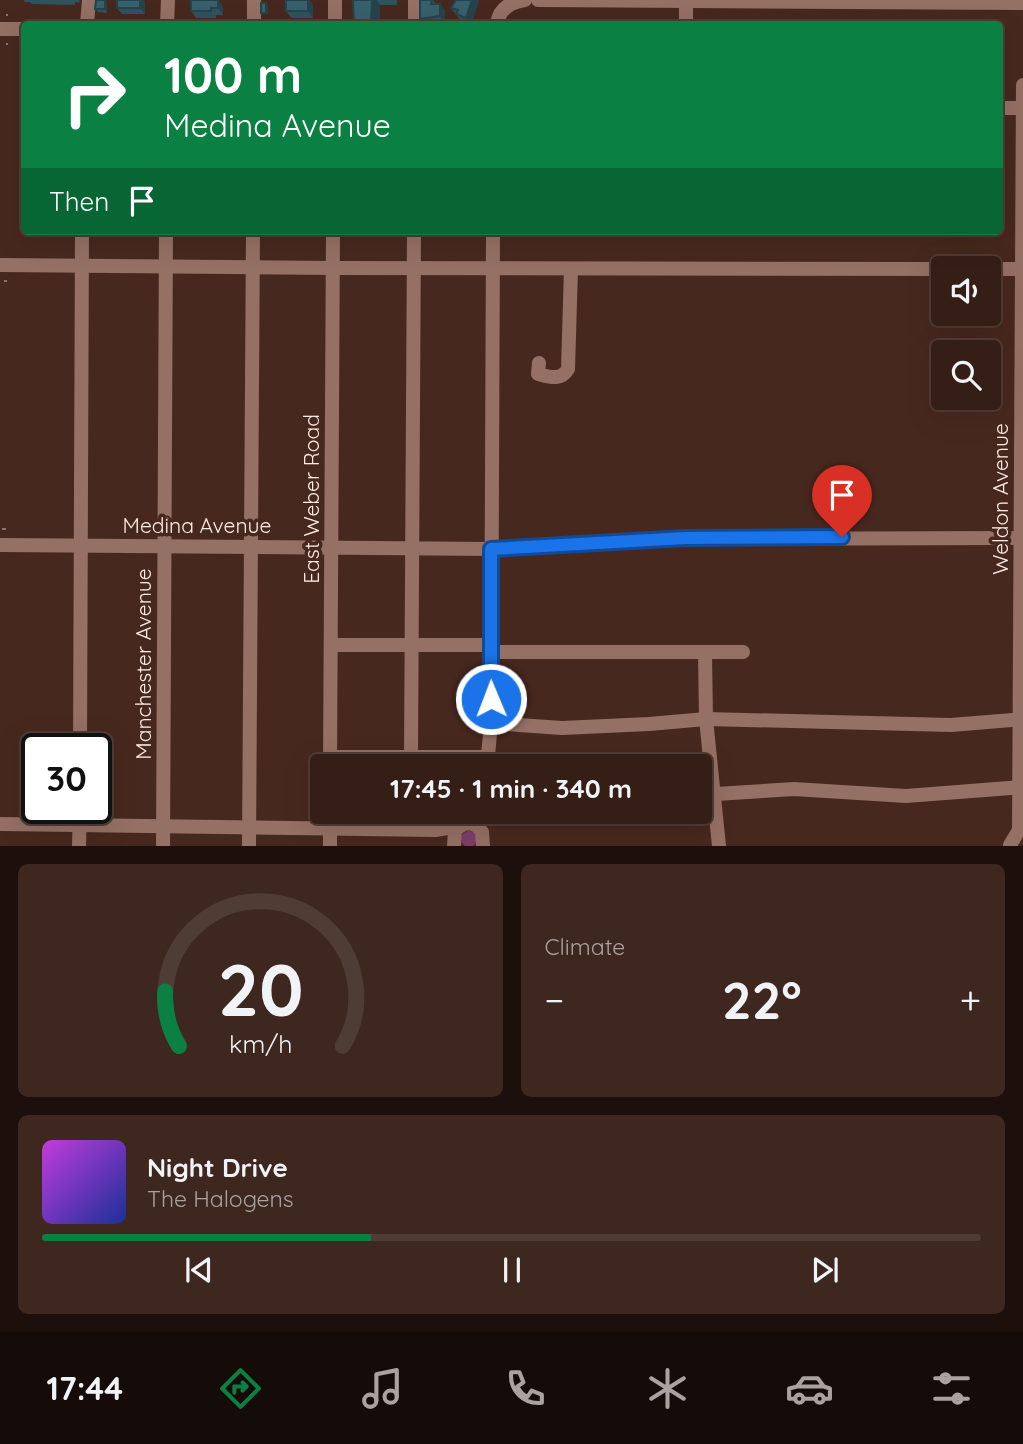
<!DOCTYPE html>
<html lang="en">
<head>
<meta charset="utf-8">
<style>
	body { margin:0; font-family:Quicksand,sans-serif; background:#3d271f; color:#f1f3f6; height:100vh; display:flex; flex-direction:column; font-size:26px; white-space:nowrap }
	* { box-sizing:border-box; margin:0 }
	p { font-size:23px; color:#aaa2a1 }
	.icon { flex:none; width:38px; height:38px; fill:none; stroke:currentColor; stroke-width:2; stroke-linecap:round; stroke-linejoin:round }
	.map { position:relative; height:846px; overflow:hidden }
	.side { display:flex; flex-direction:column; gap:18px; padding:18px; background:#1d100c; flex:1 }
	.side>* { flex:none }
	.guide { position:absolute; left:21px; top:21px; width:982px; height:214px; border-radius:7px; box-shadow:0 7px 28px #0002,0 0 0 2px #4f3c35; background:#0b8043; color:#fff; overflow:hidden }
	.fabs { position:absolute; left:931px; top:256px; display:grid; gap:14px }
	.fabs a { display:grid; place-items:center; width:70px; height:70px; border-radius:7px; background:#351e16; box-shadow:0 7px 28px #0002,0 0 0 2px #4f3c35; font-size:35px }
	.speed { position:absolute; left:21px; top:733px; display:flex; gap:14px; font-size:35px; font-weight:700; text-align:center }
	.speed>* { display:grid; place-content:center; width:91px; height:91px; border-radius:50%; background:#351e16; box-shadow:0 7px 28px #0002,0 0 0 2px #4f3c35; line-height:1 }
	.speed .limit { border:4px solid #111; border-radius:10px; background:#fff; color:#111 }
	.pin { position:absolute; display:grid; place-items:center; width:60px; height:60px; color:#fff; margin:-72px -30px; border-radius:50% 50% 50% 0; rotate:-45deg; box-shadow:0 0 7px #0007 }
	.pin .icon { rotate:45deg }
	.me { position:absolute; width:77px; margin:-38px; rotate:359deg; stroke-linejoin:round; filter:drop-shadow(0 0 5px #0008) }
	.turn { display:flex; align-items:center; gap:24px; height:147px; padding:0 28px; font-size:32px }
	.turn .icon { width:91px; height:91px; stroke-width:2.5 }
	.turn b { display:block; font-size:49px; line-height:60px }
	.then { display:flex; align-items:center; height:66px; padding:0 28px; background:#0003; gap:14px; font-size:26px }
	.big { font-size:52px; font-weight:700; line-height:1.1 }
	.side .widget { flex:1; display:flex; flex-direction:column; justify-content:center; gap:10px; min-width:0; padding:0 24px; border-radius:10px; background:#3d271f }
	.side .dial { align-items:center; gap:0 }
	.dial svg { height:182px; overflow:visible; fill:none; stroke:#4f3c35; stroke-width:7; stroke-linecap:round; text-anchor:middle }
	.dial text { fill:#f1f3f6; stroke:none }
	.song { display:flex; align-items:center; gap:21px }
	.cover { width:84px; height:84px; border-radius:10px; background:linear-gradient(135deg,hsl(290 70% 55%),hsl(230 70% 35%)) }
	.played { height:7px; border-radius:4px; background:linear-gradient(90deg,#0b8043 35%,#4f3c35 35%) }
	.keys { display:flex; justify-content:space-around; direction:ltr }
	.heat { display:flex; justify-content:space-between; align-items:center; font-size:38px; direction:ltr }
	.side .tiles { flex:1; display:grid; gap:18px; grid-template-columns:1fr 1fr }
	.widget:last-child { grid-column:span 2 }
	.trip { position:absolute; left:310px; top:754px; width:402px; height:70px; border-radius:7px; background:#351e16; box-shadow:0 7px 28px #0002,0 0 0 2px #4f3c35; font-weight:700; line-height:70px; text-align:center }
	.dock { display:flex; height:112px; justify-content:space-around; align-items:center; background:#150c09; color:#aaa2a1 }
	.dock .icon { width:49px; height:49px }
	.dock .on { color:#0b8043 }
	.dock b { font-size:32px; color:#f1f3f6 }
	.map>svg:first-child { display:block }
	.green { fill:#7e3d6b }
	.lines { fill:none; stroke-linecap:round; stroke-linejoin:round }
	.path { stroke:#8d746b; stroke-width:2; stroke-dasharray:5 3.5; stroke-linecap:butt }
	.minor { stroke:#957064; stroke-width:14 }
	.wall { fill:#2f535e }
	.shaded-wall { fill:#26434c }
	.building { fill:#37606d; stroke:#26434c; stroke-width:2 }
	.route-casing { stroke:#114b97; stroke-width:18 }
	.route { stroke:#1a73e8; stroke-width:12 }
	.labels { text-anchor:middle; dominant-baseline:central; stroke-width:7; stroke-linejoin:round; paint-order:stroke }
	.street-label { font-size:21px; fill:#feede7; stroke:#47281e }
</style>
</head>
<body>
<div class="map">
<svg width="1023" height="846" viewBox="0 0 1023 846">
	<rect width="100%" height="100%" fill="#47281e"/>
	<circle class="green" cx="469" cy="839" r="8"/>
	<g class="lines">
		<g class="path">
			<path d="M6 15H8"/>
			<path d="M6 44H8"/>
			<path d="M4 281H7"/>
			<path d="M2 529H6"/>
		</g>
		<g class="minor">
			<path d="M538 0 1023 3"/>
			<path d="M87 24 89 0"/>
			<path d="M167 24 168 0"/>
			<path d="M254 24V0"/>
			<path d="M335 24V0"/>
			<path d="M415 24V0"/>
			<path d="M497 24C499 9 510 2 525 0"/>
			<path d="M686 24V1"/>
			<path d="M0 29H24"/>
			<path d="M999 108H1023"/>
			<path d="M0 265 333 268 943 269"/>
			<path d="M989 269H1023"/>
			<path d="M539 363 538 374C550 377 561 381 568 369L571 269"/>
			<path d="M0 545 491 549 686 539 1023 538"/>
			<path d="M331 645H490"/>
			<path d="M490 652H743"/>
			<path d="M705 653 706 719 719 846"/>
			<path d="M491 723 562 728 649 724 706 719 951 725 1023 719"/>
			<path d="M80 749 82 231"/>
			<path d="M411 756 414 231"/>
			<path d="M330 757H489"/>
			<path d="M330 766 333 231"/>
			<path d="M487 766 491 723 493 231"/>
			<path d="M700 795 794 789 906 796 1023 787"/>
			<path d="M0 824 435 830 460 826"/>
			<path d="M1010 845 1019 830 1023 85"/>
			<path d="M79 846 80 808"/>
			<path d="M163 846 166 231"/>
			<path d="M249 846 253 231"/>
			<path d="M330 846V812"/>
			<path d="M454 846 455 831C463 821 475 821 482 832L483 846"/>
		</g>
	</g>
	<g class="wall">
		<path d="M24 0H80L79 3 75 2V5L32 4 30 2H25Z"/>
		<path d="M105 0 107 4V13L98 12 95 9Z"/>
		<path d="M309 0 313 6V18H291L286 11Z"/>
		<path d="M353 0H397V5H380L379 24H354Z"/>
		<path d="M420 0H433L436 4H440L445 11V23L424 24 420 19Z"/>
		<path d="M479 1 471 24 461 21 451 8Z"/>
		<path d="M145 2V14H122L117 8Z"/>
		<path d="M222 5 223 15H216V18H196L191 11Z"/>
	</g>
	<g class="shaded-wall">
		<path d="M105 0 107 4V13L105 9Z"/>
		<path d="M140 0H143L145 2V14L140 8Z"/>
		<path d="M218 0 222 5 223 15 218 8Z"/>
		<path d="M309 0 313 6V18L308 11Z"/>
		<path d="M372 0H377L380 5 379 24H371Z"/>
		<path d="M472 0H478L479 1 471 24 466 18Z"/>
		<path d="M266 3 268 6V16L266 13Z"/>
		<path d="M440 4 445 11V23L440 16Z"/>
	</g>
	<g class="building">
		<path d="M96 0H105V9H95Z"/>
		<rect x="117" y="0" width="23" height="8"/>
		<path d="M191 0H218V8H211V11H191Z"/>
		<rect x="286" y="0" width="22" height="11"/>
		<path d="M353 0H372L371 24H354Z"/>
		<path d="M420 0H432L431 4H440V16L420 19Z"/>
		<path d="M456 0H472L466 18 456 14 458 10 451 8Z"/>
		<rect x="261" y="3" width="5" height="10"/>
		<path d="M996 22V24H953V23Z"/>
	</g>
	<g class="lines">
		<g class="route-casing">
			<path id="route" d="M491 699V549L686 538 842 537"/>
		</g>
		<use href="#route" class="route"/>
	</g>
	<g class="labels">
		<g class="street-label">
			<text transform="translate(311 499) rotate(-90)">East Weber Road</text>
			<text transform="translate(1000 499) rotate(-90)">Weldon Avenue</text>
			<text x="197" y="525">Medina Avenue</text>
			<text transform="translate(143 664) rotate(-90)">Manchester Avenue</text>
		</g>
	</g>
</svg>
<div class="fabs">
<a><svg class="icon" aria-label="sound" viewBox="0 0 24 24"><path d="M4 9h4l5-4v14l-5-4H4zM17 9q2 3 0 6"/></svg></a>
<a><svg class="icon" aria-label="search" viewBox="0 0 24 24"><circle cx="10" cy="10" r="6"/><path d="M15 15l6 6"/></svg></a>
</div>
<div class="speed"><div class="limit">30</div></div>
<div class="pin" style="left:842px;top:537px;background:#d93025"><svg class="icon" aria-label="arrive" viewBox="0 0 24 24"><path d="M6 21V4h12l-3 4 3 4H6"/></svg></div>
<svg class="me" style="left:491px;top:699px" viewBox="-20 -20 40 40"><circle r="17" fill="#1a73e8" stroke="#fff" stroke-width="3"/><path d="M0-11L8 9 0 5-8 9z" fill="#fff"/></svg>
<div class="trip">17:45 · 1 min · 340 m</div>
<div class="guide">
<div class="turn"><svg class="icon" aria-label="right" viewBox="0 0 24 24"><path d="M7 20v-9h11M14 6l5 5-5 5"/></svg><div><b>100 m</b>Medina Avenue</div></div>
<div class="then">Then<svg class="icon" aria-label="arrive" viewBox="0 0 24 24"><path d="M6 21V4h12l-3 4 3 4H6"/></svg></div>
</div>
</div>
<section class="side">
<div class="tiles">
<div class="widget dial"><svg viewBox="0 0 100 80">
<path d="M14 69A42 42 0 1 1 86 69"/>
<path d="M14 69A42 42 0 0 1 8 45" stroke="#0b8043"/>
<text x="50" y="56" font-size="32" font-weight="700">20</text>
<text x="50" y="72" font-size="11">km/h</text>
</svg></div>
<div class="widget"><p>Climate</p>
<div class="heat"><a>−</a><b class="big">22°</b><a>+</a></div>
</div>
<div class="widget">
<div class="song"><i class="cover"></i><div><b>Night Drive</b><p>The Halogens</p></div></div>
<div class="played"></div>
<div class="keys"><svg class="icon" aria-label="previous" viewBox="0 0 24 24"><path d="M18 5L8 12l10 7zM5 5v14"/></svg><svg class="icon" aria-label="pause" viewBox="0 0 24 24"><path d="M8 5v14M16 5v14"/></svg><svg class="icon" aria-label="next" viewBox="0 0 24 24"><path d="M6 5l10 7-10 7zM19 5v14"/></svg></div>
</div>
</div>
</section>
<nav class="dock">
<b>17:44</b>
<svg class="icon on" aria-label="directions" viewBox="0 0 24 24"><path d="M12 3l9 9-9 9-9-9zM9 14v-3h6M13 9l2 2-2 2"/></svg>
<svg class="icon" aria-label="music" viewBox="0 0 24 24"><path d="M9 18V5l10-2v13"/><circle cx="6" cy="18" r="3"/><circle cx="16" cy="16" r="3"/></svg>
<svg class="icon" aria-label="phone" viewBox="0 0 24 24"><path d="M5 4h4l2 5-3 2q2 4 5 5l2-3 5 2v4C11 20 4 13 5 4z"/></svg>
<svg class="icon" aria-label="climate" viewBox="0 0 24 24"><path d="M12 3v18M4 7l16 10M4 17L20 7"/></svg>
<svg class="icon" aria-label="car" viewBox="0 0 24 24"><path d="M5 17H2v-5l4-1 3-4h7l3 4 3 1v5h-3M9 17h6M6 11h13"/><circle cx="7" cy="17" r="2"/><circle cx="17" cy="17" r="2"/></svg>
<svg class="icon" aria-label="filters" viewBox="0 0 24 24"><path d="M4 7h16M4 17h16"/><circle cx="9" cy="7" r="2"/><circle cx="15" cy="17" r="2"/></svg>
</nav>
</body>
</html>
